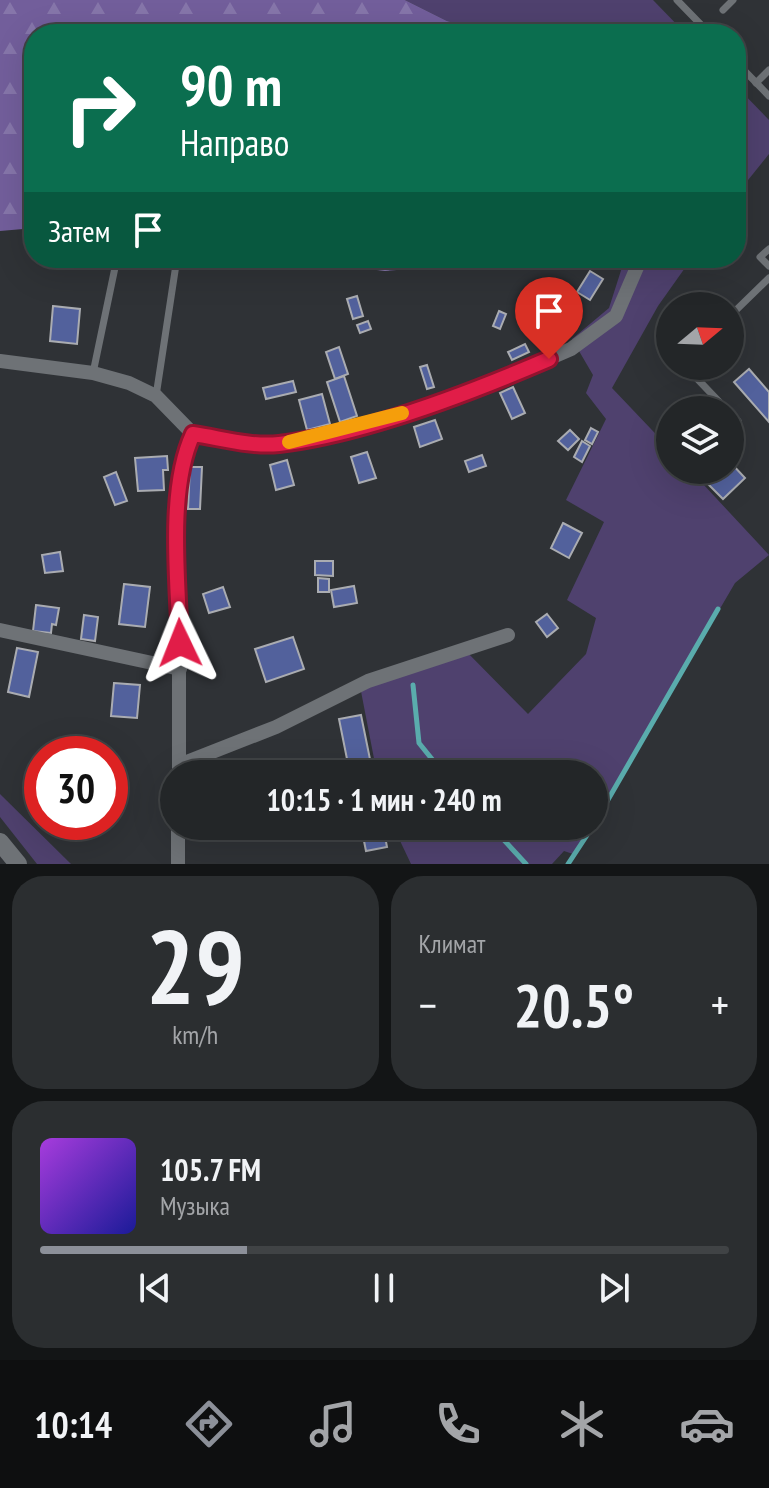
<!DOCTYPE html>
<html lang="ru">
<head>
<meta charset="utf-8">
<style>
	body { margin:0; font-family:"PT Sans Narrow",sans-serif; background:#2b2e30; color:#f1f3f6; height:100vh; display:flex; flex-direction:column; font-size:30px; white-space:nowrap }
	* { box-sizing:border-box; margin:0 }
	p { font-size:26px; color:#a3a5a8 }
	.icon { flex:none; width:44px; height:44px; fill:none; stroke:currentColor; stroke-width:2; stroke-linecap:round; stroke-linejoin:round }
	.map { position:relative; height:864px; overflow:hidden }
	.panel { display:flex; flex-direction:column; gap:12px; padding:12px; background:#131516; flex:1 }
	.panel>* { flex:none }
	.guide { position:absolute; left:24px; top:24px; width:722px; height:244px; border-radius:32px; box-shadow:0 8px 32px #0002,0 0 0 2px #404345; background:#0b6e4f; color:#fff; overflow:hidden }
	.needle { width:52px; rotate:71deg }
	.tools { position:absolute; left:656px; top:292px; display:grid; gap:16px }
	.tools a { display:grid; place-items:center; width:88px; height:88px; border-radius:50%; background:#232628; box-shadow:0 8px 32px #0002,0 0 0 2px #404345; font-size:40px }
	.speed { position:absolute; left:24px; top:736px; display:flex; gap:16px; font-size:40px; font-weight:700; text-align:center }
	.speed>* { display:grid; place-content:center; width:104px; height:104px; border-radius:50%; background:#232628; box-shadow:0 8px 32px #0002,0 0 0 2px #404345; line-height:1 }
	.speed .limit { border:12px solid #d22; background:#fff; color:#111 }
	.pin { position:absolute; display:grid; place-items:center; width:68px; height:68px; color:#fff; margin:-82px -34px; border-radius:50% 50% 50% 0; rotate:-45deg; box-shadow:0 0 8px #0007 }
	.pin .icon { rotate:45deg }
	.me { position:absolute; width:88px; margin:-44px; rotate:358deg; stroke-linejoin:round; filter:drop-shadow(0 0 6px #0008) }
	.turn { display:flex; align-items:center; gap:28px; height:168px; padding:0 24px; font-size:36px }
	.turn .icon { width:104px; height:104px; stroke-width:2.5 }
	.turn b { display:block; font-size:56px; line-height:68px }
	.then { display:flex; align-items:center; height:76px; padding:0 24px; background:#0003; gap:16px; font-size:30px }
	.big { font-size:60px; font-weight:700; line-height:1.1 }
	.panel .card { flex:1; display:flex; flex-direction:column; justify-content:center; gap:12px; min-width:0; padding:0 28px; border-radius:32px; background:#2b2e30 }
	.panel .dial { align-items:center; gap:0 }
	.dial b { font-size:104px; line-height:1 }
	.song { display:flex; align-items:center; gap:24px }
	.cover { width:96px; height:96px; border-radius:12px; background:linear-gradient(135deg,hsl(280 70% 55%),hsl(240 70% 35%)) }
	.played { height:8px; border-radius:4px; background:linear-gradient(90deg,#8c9099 30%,#404345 30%) }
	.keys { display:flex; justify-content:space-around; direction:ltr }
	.heat { display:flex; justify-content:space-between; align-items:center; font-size:44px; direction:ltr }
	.panel .tiles { flex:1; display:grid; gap:12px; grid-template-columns:1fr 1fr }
	.card:last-child { grid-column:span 2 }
	.trip { position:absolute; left:160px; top:760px; width:448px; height:80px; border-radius:40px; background:#232628; box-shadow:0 8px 32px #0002,0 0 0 2px #404345; font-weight:700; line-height:80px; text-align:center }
	.menu { display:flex; height:128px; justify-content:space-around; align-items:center; background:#0e0f10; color:#a3a5a8 }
	.menu .icon { width:56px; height:56px }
	.menu .on { color:#8c9099 }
	.menu b { font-size:36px; color:#f1f3f6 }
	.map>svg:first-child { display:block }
	.green { fill:#4f416e }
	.forest { fill:url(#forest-firs) }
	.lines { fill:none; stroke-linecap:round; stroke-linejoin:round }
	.stream { stroke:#5aacad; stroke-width:5 }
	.building { fill:#52619c; stroke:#aaacb1; stroke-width:2 }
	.service { stroke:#6e7276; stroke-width:7 }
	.minor { stroke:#6e7276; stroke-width:14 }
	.secondary { stroke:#6e7276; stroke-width:18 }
	.route-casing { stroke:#92132f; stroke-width:20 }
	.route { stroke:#e11d48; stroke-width:14 }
	.slow { stroke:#f59e0b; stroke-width:14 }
</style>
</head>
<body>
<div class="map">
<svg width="769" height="864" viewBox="0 0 769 864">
	<defs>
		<pattern id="forest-firs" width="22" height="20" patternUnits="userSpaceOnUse" patternTransform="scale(2)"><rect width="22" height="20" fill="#725e9b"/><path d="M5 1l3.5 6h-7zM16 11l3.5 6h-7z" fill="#8676aa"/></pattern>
	</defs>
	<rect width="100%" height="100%" fill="#2f3236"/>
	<g class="green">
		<path d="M405 0H653L686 34H496L447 21Z"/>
		<path d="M736 86 769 120V154L736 195Z"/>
		<path d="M625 258H692L658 306 612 388 670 449V470H690L769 555 735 583 594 824V774H377L359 681 460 645 528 714 586 654 596 618 567 600 604 522 566 500 606 419 586 393 593 375 572 339 609 308Z"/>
		<path d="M0 794 71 864H37L0 817Z"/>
		<path d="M393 826H593L576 855 564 851 552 864H411Z"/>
	</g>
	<g class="forest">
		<path d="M0 0H405L447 21 496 34H34V193L23 229 0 231Z"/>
		<path d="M277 258H491L489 262 385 271Z"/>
	</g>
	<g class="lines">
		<g class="stream">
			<path d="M413 685 419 743 444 774"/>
			<path d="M594 824 718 609"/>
			<path d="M491 826 526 864"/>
			<path d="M568 864 593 826"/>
		</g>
	</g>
	<g class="building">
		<path d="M590 271 603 279 590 300 577 292Z"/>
		<path d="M357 296 363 316 353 319 347 299Z"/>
		<path d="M53 306 80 309 77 344 50 341Z"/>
		<path d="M499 311 506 314 500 329 493 326Z"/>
		<path d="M368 321 371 329 360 333 357 325Z"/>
		<path d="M525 344 529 352 512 360 508 352Z"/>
		<path d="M339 347 348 374 335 379 326 352Z"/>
		<path d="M427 365 434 387 427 389 420 367Z"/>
		<path d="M749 369 769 392V422L734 382Z"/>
		<path d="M344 376 357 416 340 422 327 382Z"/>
		<path d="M293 381 296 392 266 399 263 388Z"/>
		<path d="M513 387 525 413 512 419 500 393Z"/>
		<path d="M322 394 330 424 307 430 299 400Z"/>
		<path d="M435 420 442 439 420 447 414 427Z"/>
		<path d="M591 428 598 432 592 444 585 440Z"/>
		<path d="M570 430 579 439 568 450 558 441Z"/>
		<path d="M582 441 590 446 582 462 574 457Z"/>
		<path d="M367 452 376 478 359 483 351 457Z"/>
		<path d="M482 455 486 466 469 472 465 461Z"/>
		<path d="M167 456 168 470H163L164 490 138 491 135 458Z"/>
		<path d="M287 460 294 485 276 490 270 465Z"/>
		<path d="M730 462 745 478 723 499 694 470H730Z"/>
		<path d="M190 467H202L200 509H188Z"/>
		<path d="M116 472 127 501 115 505 104 477Z"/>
		<path d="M563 523 582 533 569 558 551 548Z"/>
		<path d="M60 552 63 571 45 573 42 555Z"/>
		<path d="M315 561H333V576L315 575Z"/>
		<path d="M318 578 329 579V592H318Z"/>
		<path d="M124 584 150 587 145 627 119 624Z"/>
		<path d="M354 586 357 603 334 607 331 590Z"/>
		<path d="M223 587 230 607 209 613 203 594Z"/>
		<path d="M36 605 59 608 56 625 52 624 51 633 33 631Z"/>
		<path d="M547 614 558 628 547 637 536 622Z"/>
		<path d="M84 615 98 617 95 641 81 639Z"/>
		<path d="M293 637 304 669 266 682 255 649Z"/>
		<path d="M17 648 38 652 29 697 8 692Z"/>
		<path d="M114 683 140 685 137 718 111 716Z"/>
		<path d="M361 715 373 774H350L339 719Z"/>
		<path d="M361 826H383L387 847 366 851Z"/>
	</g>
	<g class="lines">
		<g class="service">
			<path d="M677 0 710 34"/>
			<path d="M723 10 733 0"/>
			<path d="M736 62 769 96"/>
			<path d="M756 83 769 70"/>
			<path d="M769 249 760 257 769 266"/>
			<path d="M730 316 769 278"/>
			<path d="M685 366 727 410"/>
			<path d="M93 373 117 258"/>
			<path d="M156 396 177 258"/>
			<path d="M730 413 738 421"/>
		</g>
		<g class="minor">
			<path d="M0 361 93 373 129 383 156 396 193 434 257 445 279 444 374 423 504 378 571 349 616 316 641 258"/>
			<path d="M0 630 180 669"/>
			<path d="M179 765 276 727 368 681 508 635"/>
			<path d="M179 774V504L183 455 193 434"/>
			<path d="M178 864V826"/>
		</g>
		<path class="secondary" d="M0 842 18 864"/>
	</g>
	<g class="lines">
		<g class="route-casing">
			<path id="route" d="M180 643C178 581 167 490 193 434 221 438 250 447 279 444 364 434 470 393 549 359"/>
		</g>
		<use href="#route" class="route"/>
		<path class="slow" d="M289 442 402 413"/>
	</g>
</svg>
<div class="tools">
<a><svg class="needle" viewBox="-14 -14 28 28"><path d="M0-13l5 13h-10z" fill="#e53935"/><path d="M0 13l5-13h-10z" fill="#a3a5a8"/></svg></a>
<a><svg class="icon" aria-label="layers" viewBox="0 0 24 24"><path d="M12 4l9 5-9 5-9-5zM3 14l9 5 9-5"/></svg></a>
</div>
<div class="speed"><div class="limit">30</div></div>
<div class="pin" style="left:549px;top:359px;background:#d93025"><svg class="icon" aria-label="arrive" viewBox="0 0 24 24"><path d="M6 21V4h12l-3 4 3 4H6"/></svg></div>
<svg class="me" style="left:180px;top:643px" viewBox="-20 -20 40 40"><path d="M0-17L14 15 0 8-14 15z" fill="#e11d48" stroke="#fff" stroke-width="4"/></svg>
<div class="trip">10:15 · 1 мин · 240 m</div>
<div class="guide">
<div class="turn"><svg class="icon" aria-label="right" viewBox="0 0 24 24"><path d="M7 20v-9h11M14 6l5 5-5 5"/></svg><div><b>90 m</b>Направо</div></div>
<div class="then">Затем<svg class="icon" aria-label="arrive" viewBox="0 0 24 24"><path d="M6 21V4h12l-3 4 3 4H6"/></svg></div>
</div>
</div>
<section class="panel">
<div class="tiles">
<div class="card dial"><b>29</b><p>km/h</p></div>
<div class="card"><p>Климат</p>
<div class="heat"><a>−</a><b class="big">20.5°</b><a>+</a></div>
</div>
<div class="card">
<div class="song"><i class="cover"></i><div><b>105.7 FM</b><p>Музыка</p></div></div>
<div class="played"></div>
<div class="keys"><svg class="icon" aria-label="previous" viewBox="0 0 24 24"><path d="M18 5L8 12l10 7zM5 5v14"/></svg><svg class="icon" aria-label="pause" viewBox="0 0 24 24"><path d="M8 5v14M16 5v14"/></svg><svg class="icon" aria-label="next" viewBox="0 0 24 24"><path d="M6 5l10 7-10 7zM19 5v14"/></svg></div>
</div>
</div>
</section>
<nav class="menu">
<b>10:14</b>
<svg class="icon on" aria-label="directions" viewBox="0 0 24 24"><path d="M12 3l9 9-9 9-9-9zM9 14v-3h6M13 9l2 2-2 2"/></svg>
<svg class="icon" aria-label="music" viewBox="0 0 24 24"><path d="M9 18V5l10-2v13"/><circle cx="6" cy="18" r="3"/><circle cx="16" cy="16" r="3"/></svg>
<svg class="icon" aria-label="phone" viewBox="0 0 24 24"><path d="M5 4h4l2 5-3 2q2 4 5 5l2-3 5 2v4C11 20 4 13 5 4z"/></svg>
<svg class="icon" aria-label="climate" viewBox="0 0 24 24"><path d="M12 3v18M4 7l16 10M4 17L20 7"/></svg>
<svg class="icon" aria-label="car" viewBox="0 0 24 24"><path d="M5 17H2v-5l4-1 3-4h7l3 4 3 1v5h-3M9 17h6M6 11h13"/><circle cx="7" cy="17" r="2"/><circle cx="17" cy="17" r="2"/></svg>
</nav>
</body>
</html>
